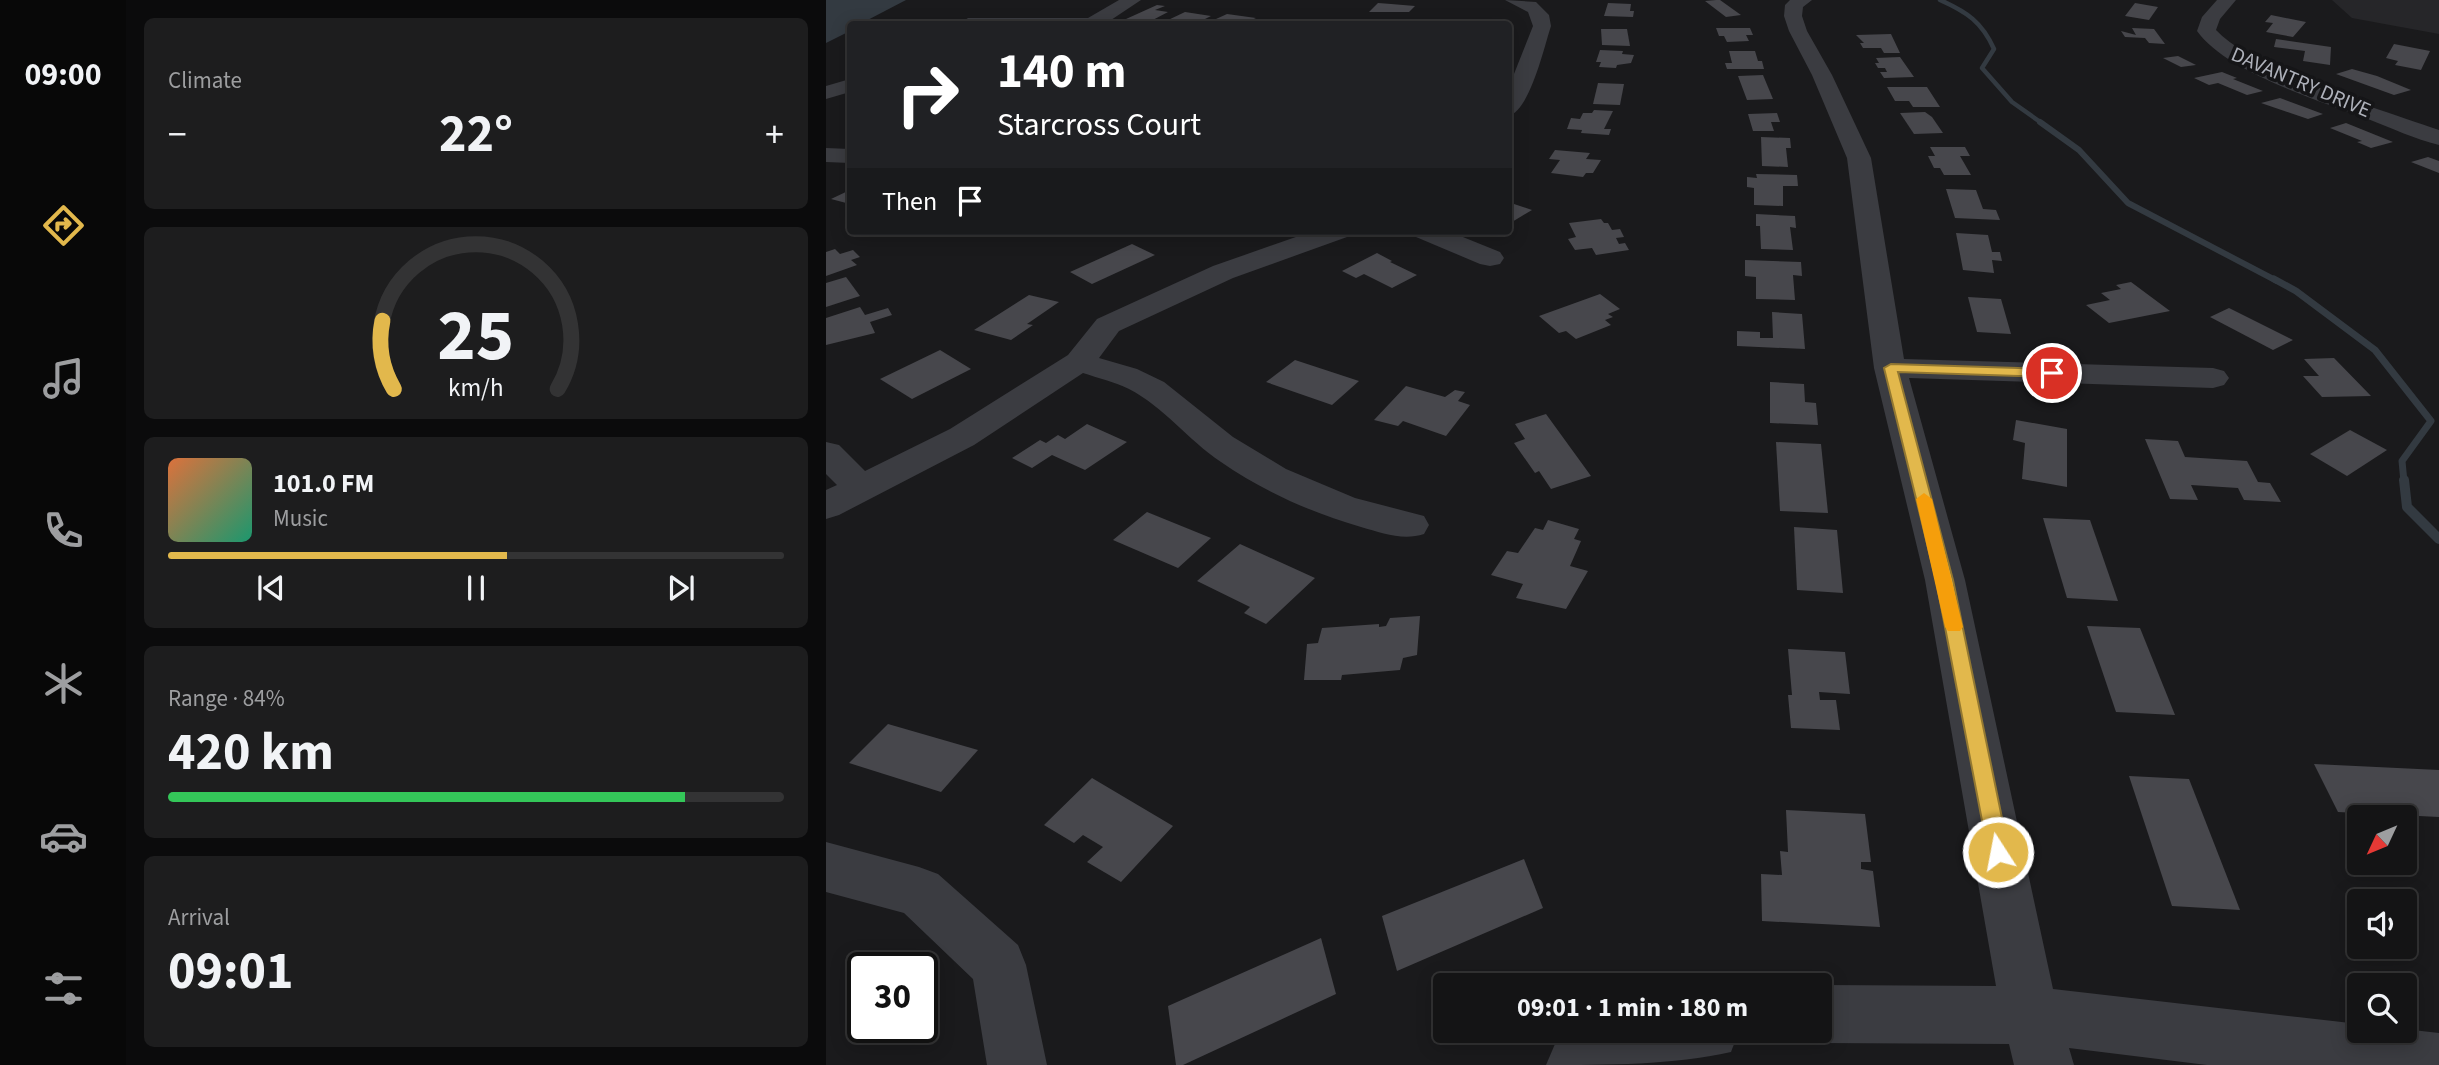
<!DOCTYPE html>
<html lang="en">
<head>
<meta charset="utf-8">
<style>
	body { margin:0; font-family:"Source Sans 3",sans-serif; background:#1d1d1e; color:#f1f3f6; height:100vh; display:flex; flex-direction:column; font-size:26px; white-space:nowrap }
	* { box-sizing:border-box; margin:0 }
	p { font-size:23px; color:#9d9ea0 }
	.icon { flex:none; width:38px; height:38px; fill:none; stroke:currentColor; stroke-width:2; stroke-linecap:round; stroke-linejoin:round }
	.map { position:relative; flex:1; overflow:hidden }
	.drawer { display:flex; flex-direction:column; gap:18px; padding:18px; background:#0b0b0c; width:700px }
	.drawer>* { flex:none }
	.banner { position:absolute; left:21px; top:21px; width:665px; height:214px; border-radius:7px; box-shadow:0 4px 18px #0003,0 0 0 2px #333334; background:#202124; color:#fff; overflow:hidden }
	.needle { width:46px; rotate:226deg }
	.controls { position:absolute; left:1521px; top:805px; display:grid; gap:14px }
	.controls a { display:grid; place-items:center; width:70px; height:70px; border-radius:7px; background:#141415; box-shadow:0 4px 18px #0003,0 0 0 2px #333334; font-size:35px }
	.speed { position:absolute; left:21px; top:952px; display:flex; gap:14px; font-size:35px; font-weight:700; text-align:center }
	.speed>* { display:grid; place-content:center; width:91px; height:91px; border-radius:50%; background:#141415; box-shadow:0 4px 18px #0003,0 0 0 2px #333334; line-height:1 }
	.speed .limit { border:4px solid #111; border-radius:10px; background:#fff; color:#111 }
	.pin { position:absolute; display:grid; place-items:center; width:60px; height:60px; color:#fff; margin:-30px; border:4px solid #fff; border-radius:50%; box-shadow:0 2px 7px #0007 }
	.me { position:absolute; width:77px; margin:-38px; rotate:349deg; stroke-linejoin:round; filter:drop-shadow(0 0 5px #0008) }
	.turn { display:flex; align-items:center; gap:24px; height:147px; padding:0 35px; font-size:32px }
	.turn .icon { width:91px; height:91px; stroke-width:2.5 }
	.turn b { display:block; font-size:49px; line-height:60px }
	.then { display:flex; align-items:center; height:66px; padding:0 35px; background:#0003; gap:14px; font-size:26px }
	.big { font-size:52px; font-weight:700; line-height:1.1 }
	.drawer .tile { flex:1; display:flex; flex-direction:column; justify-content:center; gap:10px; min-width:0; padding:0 24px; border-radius:10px; background:#1d1d1e }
	.drawer .dial { align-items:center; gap:0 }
	.dial svg { height:182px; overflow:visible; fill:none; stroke:#333334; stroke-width:7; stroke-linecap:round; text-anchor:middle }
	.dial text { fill:#f1f3f6; stroke:none }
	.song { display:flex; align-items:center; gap:21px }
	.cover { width:84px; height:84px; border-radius:10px; background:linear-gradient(135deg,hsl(20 70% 55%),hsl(160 70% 35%)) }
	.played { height:7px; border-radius:4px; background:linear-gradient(90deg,#e2b84c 55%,#333334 55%) }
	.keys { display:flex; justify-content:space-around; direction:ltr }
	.heat { display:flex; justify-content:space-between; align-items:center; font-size:38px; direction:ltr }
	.charge { height:10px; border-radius:5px; background:linear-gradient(90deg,#34c759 84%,#333334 0) }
	.trip { position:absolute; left:607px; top:973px; width:399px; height:70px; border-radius:7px; background:#141415; box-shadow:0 4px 18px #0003,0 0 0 2px #333334; font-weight:700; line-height:70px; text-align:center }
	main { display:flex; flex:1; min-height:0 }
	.dock { display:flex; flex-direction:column; width:126px; justify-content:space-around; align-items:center; background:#080808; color:#9d9ea0 }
	.dock .icon { width:49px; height:49px }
	.dock .current { color:#e2b84c }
	.dock b { font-size:32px; color:#f1f3f6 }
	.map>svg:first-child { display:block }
	.built { fill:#262629 }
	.water { fill:#333a41 }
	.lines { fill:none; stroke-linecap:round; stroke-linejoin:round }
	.stream-far3 { stroke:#333a41; stroke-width:4.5 }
	.stream-far2 { stroke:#333a41; stroke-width:6 }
	.stream-far1 { stroke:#333a41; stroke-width:7 }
	.stream { stroke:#333a41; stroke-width:10 }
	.building { fill:#47474c }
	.minor { fill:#3b3c41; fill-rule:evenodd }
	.route { fill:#e2b84c; stroke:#937831; stroke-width:2 }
	.slow { fill:#f59e0b }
	.labels { text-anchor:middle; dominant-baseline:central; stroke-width:7; stroke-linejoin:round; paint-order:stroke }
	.far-street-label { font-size:21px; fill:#aeb1ba; stroke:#151517 }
</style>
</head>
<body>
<main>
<nav class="dock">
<b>09:00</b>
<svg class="icon current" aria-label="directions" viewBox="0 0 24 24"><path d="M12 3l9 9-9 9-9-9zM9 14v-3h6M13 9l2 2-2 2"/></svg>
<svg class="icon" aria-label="music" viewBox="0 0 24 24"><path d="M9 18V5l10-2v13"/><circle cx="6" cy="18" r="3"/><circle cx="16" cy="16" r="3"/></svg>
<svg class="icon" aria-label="phone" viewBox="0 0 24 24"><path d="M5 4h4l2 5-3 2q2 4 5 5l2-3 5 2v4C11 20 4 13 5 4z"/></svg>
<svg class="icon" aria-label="climate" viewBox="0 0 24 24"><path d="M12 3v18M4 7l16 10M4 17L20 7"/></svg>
<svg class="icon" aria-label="car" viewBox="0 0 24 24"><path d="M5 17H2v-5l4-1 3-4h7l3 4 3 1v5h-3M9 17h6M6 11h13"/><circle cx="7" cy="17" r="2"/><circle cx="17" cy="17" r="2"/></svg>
<svg class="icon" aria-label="filters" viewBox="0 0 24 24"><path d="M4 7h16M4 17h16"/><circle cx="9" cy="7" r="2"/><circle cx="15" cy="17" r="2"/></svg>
</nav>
<section class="drawer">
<div class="tile"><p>Climate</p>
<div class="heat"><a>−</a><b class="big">22°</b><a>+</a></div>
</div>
<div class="tile dial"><svg viewBox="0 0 100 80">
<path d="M14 69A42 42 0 1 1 86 69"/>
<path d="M14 69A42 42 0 0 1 9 39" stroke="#e2b84c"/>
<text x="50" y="56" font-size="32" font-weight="700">25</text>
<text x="50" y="72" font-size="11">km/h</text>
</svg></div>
<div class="tile">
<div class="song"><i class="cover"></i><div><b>101.0 FM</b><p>Music</p></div></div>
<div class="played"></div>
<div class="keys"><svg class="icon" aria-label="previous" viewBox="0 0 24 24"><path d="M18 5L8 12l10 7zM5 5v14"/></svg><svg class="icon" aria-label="pause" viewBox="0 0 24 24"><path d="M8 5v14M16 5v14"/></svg><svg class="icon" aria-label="next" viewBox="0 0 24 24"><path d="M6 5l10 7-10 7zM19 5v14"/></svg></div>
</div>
<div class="tile"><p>Range · 84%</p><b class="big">420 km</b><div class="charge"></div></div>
<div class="tile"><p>Arrival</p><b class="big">09:01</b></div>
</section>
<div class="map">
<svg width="1613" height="1065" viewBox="0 0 1613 1065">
	<rect width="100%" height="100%" fill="#1a1a1c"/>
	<path class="built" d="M1506 0H1613V34L1526 18Z"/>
	<path class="water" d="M0 0H80L34 24H24V31L0 43Z"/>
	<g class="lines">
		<path class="stream-far3" d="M1114 0C1141 12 1156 22 1168 49L1156 68 1186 102 1217 124"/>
		<path class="stream-far2" d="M1214 122 1253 150 1302 203 1451 281"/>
		<path class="stream-far1" d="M1448 279 1470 291 1549 350 1605 421 1576 461 1578 482"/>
		<path class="stream" d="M1578 480 1581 507 1613 539"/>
	</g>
	<g class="building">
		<path d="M890 0H894L915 15 900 17 879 1Z"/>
		<path d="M552 3 565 4 589 6 583 12H543Z"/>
		<path d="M782 3 805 4 804 11H808L807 17 778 16Z"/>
		<path d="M1309 3 1332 7 1323 20 1299 16Z"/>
		<path d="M331 5 339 6 329 10 342 12 323 22 300 19Z"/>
		<path d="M359 12 385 16 369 24 340 21Z"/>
		<path d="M401 14 430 18 417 24H379Z"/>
		<path d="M1445 15 1480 22 1467 37 1440 32 1447 23 1439 22Z"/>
		<path d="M890 28H924L927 35H920L923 41 901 42 898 36H893Z"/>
		<path d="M1306 28 1328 29 1339 44 1323 43 1319 38 1299 37 1295 31 1310 35Z"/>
		<path d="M775 29H801L804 46 776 45Z"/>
		<path d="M1065 34 1074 53H1058L1055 48H1037L1034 43H1038L1030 35Z"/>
		<path d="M1450 39 1505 47 1504 65 1477 61 1479 51 1448 47Z"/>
		<path d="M1568 44 1604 51 1595 70 1569 65 1572 61 1560 58Z"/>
		<path d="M774 50 797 51 796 54 808 55 805 63 791 65 790 68 773 67 775 62H770Z"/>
		<path d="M903 51H929L932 61H936L938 69H901L899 63H906Z"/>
		<path d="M1352 56 1370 65 1355 67 1337 58Z"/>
		<path d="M1074 57 1088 77 1058 78 1054 72H1061L1059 68H1052L1049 63H1053L1050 58Z"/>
		<path d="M1526 69 1551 76 1585 90 1568 95 1510 74Z"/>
		<path d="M1396 72 1411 78 1407 79 1437 91 1421 95 1392 83 1383 85 1368 78Z"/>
		<path d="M937 75 947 99 921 100 912 76Z"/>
		<path d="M772 83 798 84 794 105 767 104Z"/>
		<path d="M1061 87H1101L1114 107H1087L1083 101H1069Z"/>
		<path d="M1454 98 1497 114 1482 119 1435 103Z"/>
		<path d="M768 110 787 111 778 129H785L783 135 755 133 756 130 741 129 745 118 754 119 757 113H766Z"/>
		<path d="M1099 112 1106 117 1117 133 1088 134 1074 113Z"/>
		<path d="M951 113 954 122H945L948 131H927L922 114Z"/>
		<path d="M1520 123 1567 142 1545 148 1531 142 1536 141 1504 128Z"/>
		<path d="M935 137 964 138 965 148H960L962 167 936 166Z"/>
		<path d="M1104 147H1139L1144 156H1134L1145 175H1118L1114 168H1108L1102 156H1109Z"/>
		<path d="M729 150 764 153 760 159 775 160 767 173H760L757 177 725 173 734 160 723 159Z"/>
		<path d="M1602 157 1613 161V173L1585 162Z"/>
		<path d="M930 174 971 175 972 186H957V206L928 205V188L921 187V177L931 178Z"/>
		<path d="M1120 189 1150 190 1157 209 1170 210 1174 220 1129 218Z"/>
		<path d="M24 190V204L5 199Z"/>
		<path d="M682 202 706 210 686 222 682 221Z"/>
		<path d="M930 214 969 216 970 228 964 227 967 250 935 249 934 226H930Z"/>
		<path d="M775 219 778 223H782L786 230 794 229 798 237 790 238 793 244 799 243 803 250 770 255 766 248 749 250 742 239 750 237 743 223Z"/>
		<path d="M1130 233 1162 235 1166 252H1174L1176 261 1166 260 1168 273 1137 270Z"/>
		<path d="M306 244 329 255 266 284 244 272Z"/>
		<path d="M9 249 14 254 27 250 34 257 25 260 31 265 0 276V252Z"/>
		<path d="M551 253 566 261 564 262 591 275 566 288 538 274 530 278 516 271Z"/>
		<path d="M919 260 975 262 976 276 967 275 969 300 930 299V277L919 276Z"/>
		<path d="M20 277 34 296 0 307V283Z"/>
		<path d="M1305 282 1344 311 1283 323 1260 305 1284 300 1275 293 1295 289 1290 285Z"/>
		<path d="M774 294 794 309 782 314 787 317 779 320 785 325 750 339 740 331 733 333 713 316Z"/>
		<path d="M203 295 233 302 201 324 207 325 185 340 148 330Z"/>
		<path d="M1142 297 1175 299 1185 334 1151 332Z"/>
		<path d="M34 307 39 315 62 308 66 315 44 322 49 333 0 345V318Z"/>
		<path d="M1403 308 1467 340 1447 350 1384 317Z"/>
		<path d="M946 312 976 314 979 349 911 346V331L934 332V338H947Z"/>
		<path d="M114 350 145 369 86 399 54 379Z"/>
		<path d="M1508 358 1545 396 1496 397 1477 376H1493L1478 359Z"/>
		<path d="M469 360 533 381 506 405 440 382Z"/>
		<path d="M944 382 978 384 979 402 990 403 992 425 944 423Z"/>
		<path d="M580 386 619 397 629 390 639 392 632 401 644 405 620 436 577 421 572 426 548 420Z"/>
		<path d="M720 414 765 476 725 489 713 471 709 473 688 443 699 439 689 424Z"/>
		<path d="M1190 420 1241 429V487L1196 479 1199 443 1187 440Z"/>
		<path d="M261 424 301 442 259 470 226 455 206 468 186 458 214 440 220 443 232 435 239 439Z"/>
		<path d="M1524 430 1561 450 1521 476 1484 454Z"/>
		<path d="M1319 439 1352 441 1359 457 1421 461 1432 482 1444 483 1455 502 1418 500 1412 488 1365 485 1372 500 1344 499Z"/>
		<path d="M950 442 995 444 1002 513 954 511Z"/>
		<path d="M321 512 385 538 352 568 287 540Z"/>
		<path d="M1217 518 1264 520 1292 601 1241 598Z"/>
		<path d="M722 520 753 529 748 539 755 541 744 566 762 571 740 609 690 598 697 584 665 575 681 551 692 553 709 528 717 530Z"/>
		<path d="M968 527 1011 530 1017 593 971 590Z"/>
		<path d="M414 544 489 578 440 624 418 613 424 607 371 581Z"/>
		<path d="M594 616 591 655 577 658 574 670 516 675 515 680H478L481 644 492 643 496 628 553 624V627L560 626 564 618Z"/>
		<path d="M1261 626 1314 628 1349 715 1290 712Z"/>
		<path d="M962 649 1019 652 1024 694 993 692 994 700H1010L1014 730 965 728 962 695H966Z"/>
		<path d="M62 724 152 750 115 792 23 763Z"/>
		<path d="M1488 764 1613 770V817L1512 812Z"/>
		<path d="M1303 776 1363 779 1414 910 1346 906Z"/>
		<path d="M266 778 347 826 295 882 261 862 277 847 257 835 248 843 218 825Z"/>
		<path d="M960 810 1039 814 1045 862H1035V869L1047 871 1054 927 936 921 935 874 956 875 954 851 962 852Z"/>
		<path d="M698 859 717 908 571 971 556 916Z"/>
		<path d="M495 938 510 994 357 1065H350L342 1006Z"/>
	</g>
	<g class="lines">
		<g class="minor">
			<path d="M293 0H315L285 20 288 24H133L142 18H262Z"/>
			<path d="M679 0 710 2 723 15 725 26C718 47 704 111 682 116V89L707 26 702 12Z"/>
			<path d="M964 0H986L977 7 976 16 981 31 1006 75 1045 158 1078 359 1387 368 1398 371 1403 378 1398 385 1387 388 1083 378 1139 580 1227 989 1533 1024V1031L1578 1029 1613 1033V1065H1381L1243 1048 1248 1065H1188L1183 1044 994 1043 974 1034 972 1031H994V985L1170 986 1099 580 1048 368 1021 158 986 75 963 31 958 16 959 5Z"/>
			<path d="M1391 0H1410L1394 19 1390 30C1431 73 1554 109 1613 130V145C1589 139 1565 128 1542 119 1494 101 1400 72 1371 31L1376 17Z"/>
			<path d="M24 79V92L0 99V86Z"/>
			<path d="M0 148 24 149V163L0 162Z"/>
			<path d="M487 231H525L521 237 407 278 293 331 273 358 311 369 338 382 407 437 460 469 529 498 598 516 603 525 598 534C577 541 556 533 535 527 486 513 437 491 395 462 362 440 338 407 303 389 289 382 272 378 257 373L148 445 13 515 0 519V490L11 485 0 474V442L13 445 39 471 124 429 242 355 271 319 387 266Z"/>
			<path d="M586 231H622L674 252 678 258 674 264 664 266 654 264 590 237Z"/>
			<path d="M0 842 93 867 112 874 192 945 200 965 221 1065H161L147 979 78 913 0 892Z"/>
			<path d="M761 1031H913L905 1052C848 1065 780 1065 720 1065L729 1044Z"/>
		</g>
	</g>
	<path class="route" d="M1065 364 1226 369 1232 373 1226 377 1072 372 1127 580 1183 852 1180 859 1172 862 1165 859 1162 852 1110 580 1058 368Z"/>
	<path class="slow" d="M1098 493 1106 499 1137 627 1134 631H1122L1119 627 1090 499Z"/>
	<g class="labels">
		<g class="far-street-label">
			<text transform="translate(1475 82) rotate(23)">DAVANTRY DRIVE</text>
		</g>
	</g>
</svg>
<div class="controls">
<a><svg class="needle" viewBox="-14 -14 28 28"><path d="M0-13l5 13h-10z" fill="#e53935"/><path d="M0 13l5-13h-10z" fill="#9d9ea0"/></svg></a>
<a><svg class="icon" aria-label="sound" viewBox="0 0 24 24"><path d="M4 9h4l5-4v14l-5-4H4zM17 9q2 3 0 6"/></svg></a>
<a><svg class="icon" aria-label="search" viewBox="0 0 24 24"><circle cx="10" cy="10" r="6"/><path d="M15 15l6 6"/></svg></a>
</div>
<div class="speed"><div class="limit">30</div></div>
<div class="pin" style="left:1226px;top:373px;background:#d93025"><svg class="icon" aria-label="arrive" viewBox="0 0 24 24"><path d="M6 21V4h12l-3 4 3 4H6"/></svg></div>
<svg class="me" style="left:1172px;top:852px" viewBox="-20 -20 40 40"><circle r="17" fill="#e2b84c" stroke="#fff" stroke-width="3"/><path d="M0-11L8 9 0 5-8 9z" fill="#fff"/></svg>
<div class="trip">09:01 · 1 min · 180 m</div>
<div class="banner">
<div class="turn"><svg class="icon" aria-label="right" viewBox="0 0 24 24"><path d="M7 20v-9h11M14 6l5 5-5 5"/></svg><div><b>140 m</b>Starcross Court</div></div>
<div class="then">Then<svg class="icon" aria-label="arrive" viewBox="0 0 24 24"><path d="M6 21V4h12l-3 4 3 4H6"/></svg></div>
</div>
</div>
</main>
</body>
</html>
